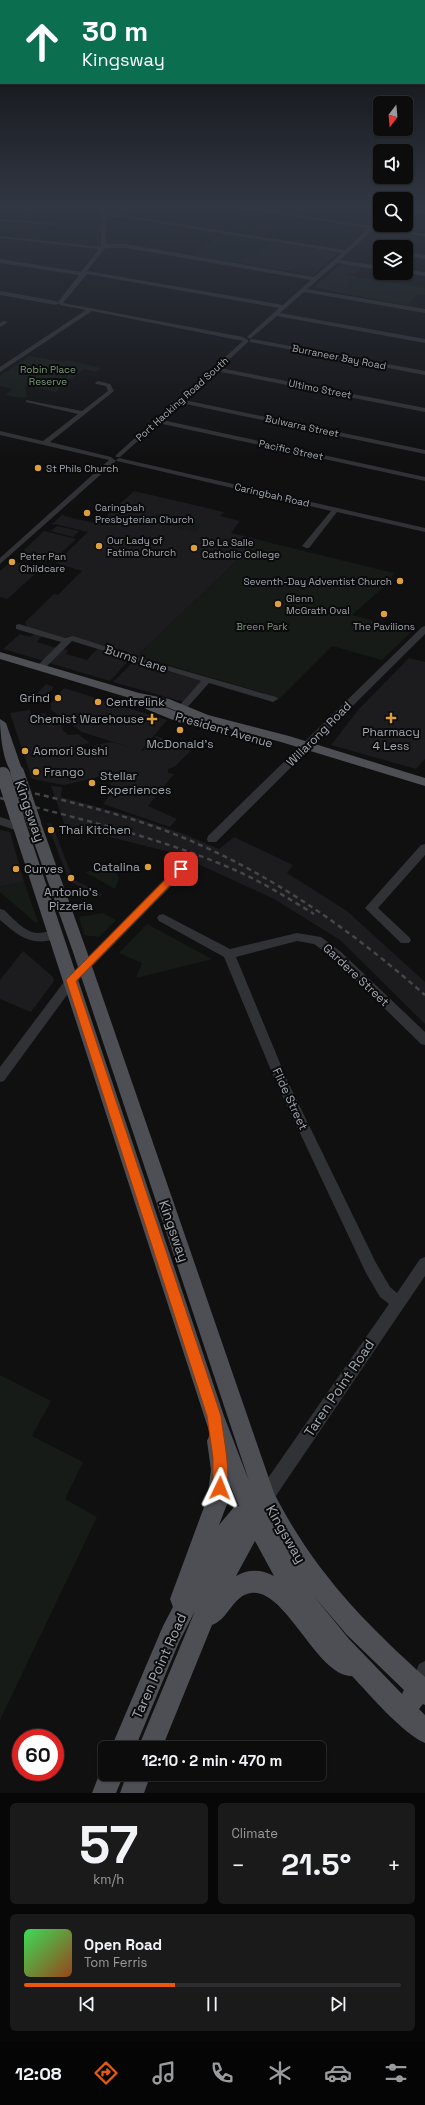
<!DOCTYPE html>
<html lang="en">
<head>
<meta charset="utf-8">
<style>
	body { margin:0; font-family:"Space Grotesk",sans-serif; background:#1a1a1b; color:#f1f3f6; height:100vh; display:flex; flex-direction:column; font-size:15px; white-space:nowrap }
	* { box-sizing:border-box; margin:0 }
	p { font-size:13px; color:#9a9b9d }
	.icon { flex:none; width:22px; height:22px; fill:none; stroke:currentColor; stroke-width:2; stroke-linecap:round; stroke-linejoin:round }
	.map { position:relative; height:1793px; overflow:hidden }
	.side { display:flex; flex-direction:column; gap:10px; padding:10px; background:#070707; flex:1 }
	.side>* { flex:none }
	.top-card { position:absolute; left:0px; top:0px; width:425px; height:84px; box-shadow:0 1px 3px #0004,0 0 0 1px #2c2c2e; background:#0b6e4f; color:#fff; overflow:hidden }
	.needle { width:26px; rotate:196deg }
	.tools { position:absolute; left:373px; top:96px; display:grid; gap:8px }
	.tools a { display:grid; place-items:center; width:40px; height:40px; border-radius:6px; background:#0c0c0d; box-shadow:0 1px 3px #0004,0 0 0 1px #2c2c2e; font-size:20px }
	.speed { position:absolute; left:12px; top:1729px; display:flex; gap:8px; font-size:20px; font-weight:700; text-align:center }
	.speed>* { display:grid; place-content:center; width:52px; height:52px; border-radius:50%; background:#0c0c0d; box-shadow:0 1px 3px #0004,0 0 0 1px #2c2c2e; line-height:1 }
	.speed .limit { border:6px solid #d22; background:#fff; color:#111 }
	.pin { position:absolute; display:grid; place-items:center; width:34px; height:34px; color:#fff; margin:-17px; border-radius:8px; box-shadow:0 2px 6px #0006 }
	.me { position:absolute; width:44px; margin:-22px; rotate:2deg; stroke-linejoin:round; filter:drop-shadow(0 0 3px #0008) }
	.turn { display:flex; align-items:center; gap:14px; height:84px; padding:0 16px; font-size:18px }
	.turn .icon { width:52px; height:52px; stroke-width:2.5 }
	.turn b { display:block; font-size:28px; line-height:34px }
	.big { font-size:30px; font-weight:800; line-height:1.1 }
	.side .tile { flex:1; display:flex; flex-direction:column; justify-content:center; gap:6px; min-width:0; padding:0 14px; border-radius:6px; background:#1a1a1b }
	.side .dial { align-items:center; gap:0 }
	.dial b { font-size:52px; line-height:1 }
	.song { display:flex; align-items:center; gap:12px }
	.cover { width:48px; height:48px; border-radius:6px; background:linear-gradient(135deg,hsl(130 70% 55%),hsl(20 70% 35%)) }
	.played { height:4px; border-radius:2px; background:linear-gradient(90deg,#ea580c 40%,#2c2c2e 40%) }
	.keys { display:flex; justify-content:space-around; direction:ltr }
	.heat { display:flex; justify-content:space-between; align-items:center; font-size:22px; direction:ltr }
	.side .tiles { flex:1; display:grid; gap:10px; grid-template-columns:1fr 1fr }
	.tile:last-child { grid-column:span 2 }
	.trip { position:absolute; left:98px; top:1741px; width:228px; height:40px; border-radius:6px; background:#0c0c0d; box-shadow:0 1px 3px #0004,0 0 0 1px #2c2c2e; font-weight:800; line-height:40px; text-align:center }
	.tab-bar { display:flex; height:64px; justify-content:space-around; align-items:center; background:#050505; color:#9a9b9d }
	.tab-bar .icon { width:28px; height:28px }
	.tab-bar .current { color:#ea580c }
	.tab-bar b { font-size:18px; color:#f1f3f6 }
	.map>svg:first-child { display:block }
	.built { fill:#1c1c1e }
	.green { fill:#161b17 }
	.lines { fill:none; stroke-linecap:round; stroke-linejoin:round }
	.minor { fill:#313235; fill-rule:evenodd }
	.major { fill:#4d4f54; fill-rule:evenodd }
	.rail { stroke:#44464a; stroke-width:2.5; stroke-dasharray:5 4; stroke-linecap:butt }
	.major-bridge { stroke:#4d4f54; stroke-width:14 }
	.route { fill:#ea580c; stroke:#983908 }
	.poi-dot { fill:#dd9f3b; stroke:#0b0b0c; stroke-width:1.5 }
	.labels { text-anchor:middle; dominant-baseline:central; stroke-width:4; stroke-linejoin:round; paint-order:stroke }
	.far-street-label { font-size:10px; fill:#a2a7b0; stroke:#0b0b0c }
	.far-park-label { font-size:10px; fill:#7b997b; stroke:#0b0b0c }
	.far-poi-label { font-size:10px; fill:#a2a7b0; stroke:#0b0b0c; text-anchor:start }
	.street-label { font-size:12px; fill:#a2a7b0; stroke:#0b0b0c }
	.poi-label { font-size:12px; fill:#a2a7b0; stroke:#0b0b0c; text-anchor:start }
	.near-street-label { font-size:14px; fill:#a2a7b0; stroke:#0b0b0c }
</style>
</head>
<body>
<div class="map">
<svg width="425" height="1793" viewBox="0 0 425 1793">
	<rect width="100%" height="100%" fill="#101011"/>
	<g class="built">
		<path d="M223 234 273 242 338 253 313 275 193 255Z"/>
		<path d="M341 264 363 267 355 273 349 275 358 277 354 281 351 280 349 283 351 284 341 293 314 287Z"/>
		<path d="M134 491 224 512 220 516 240 521 231 533 259 540 137 656 68 636 65 639 27 627 25 622 54 594 58 595 82 571 56 563 88 532 55 524 51 525 63 514 64 516 98 524Z"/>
		<path d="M57 526 79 531 73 537 51 531Z"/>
		<path d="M44 531 76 539 51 562 20 554Z"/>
		<path d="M12 561 41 569 7 599 0 597V571Z"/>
		<path d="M20 634 30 637 34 634 43 635 37 642 57 648 44 661 3 649Z"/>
		<path d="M63 649 68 650 66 654 87 660 97 649 130 659 110 681 49 663Z"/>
		<path d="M409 658 425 662V759L416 769 331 745 359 709Z"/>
		<path d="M134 661 201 681 184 702 113 682Z"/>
		<path d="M46 684 54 687 41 702 32 699Z"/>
		<path d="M64 688 167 720 141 751H143L155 736 194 748 174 767 168 769V773L174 774 148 806 177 819 170 827 103 804 113 791 107 775 64 785 32 779 10 713 30 710 32 715 44 713 62 726 63 731 69 735 78 734 90 743 75 746 79 757 98 753 95 745 111 742 129 747 82 732 51 710V703Z"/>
		<path d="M51 786 62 787 61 797 131 816 184 834 219 849 234 837 293 865 287 873 347 911 425 982V1024L340 940 274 899 174 853 65 826Z"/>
		<path d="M47 823 52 824 73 879 102 894 99 897 69 881Z"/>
		<path d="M0 830 10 832 24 882 0 887Z"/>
		<path d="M23 951 53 977 54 981 31 1012 0 999V980Z"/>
	</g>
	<g class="green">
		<path d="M0 210 98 219 0 212Z"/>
		<path d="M225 235 272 243 250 258 246 257 239 262 197 254Z"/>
		<path d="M298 265 318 269 312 274 290 271Z"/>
		<path d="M358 277 425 288V295L418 294 408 305 341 293 351 284 348 283 351 280 354 281Z"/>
		<path d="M29 356 63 362 67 360 101 368 96 372 84 369 55 392 25 385 27 397 21 398 5 395 12 389 0 386V376Z"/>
		<path d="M156 514 177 519 171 526 149 520Z"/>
		<path d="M178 520 201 525 195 532 172 526Z"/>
		<path d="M259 540 394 573 386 585 352 615 412 631 382 660 332 646 278 700 263 695 264 693 137 656Z"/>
		<path d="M111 867H115L119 879 115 889 85 872 90 871 98 874Z"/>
		<path d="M24 882 38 922 36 923 0 892V887Z"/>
		<path d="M103 913 116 920 99 937 84 935 79 917Z"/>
		<path d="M147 924 212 959 136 978 142 963 119 953Z"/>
		<path d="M0 1375 51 1401 32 1436 83 1462 65 1499 97 1517 0 1720Z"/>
	</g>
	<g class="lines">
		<g class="minor">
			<path d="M101 208H105L106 215H122L345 250 369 228 239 208H251L372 226 376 224 378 225 377 227 425 234V236L374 229 340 260 380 266V270L337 263 307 289 425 309V313L304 292 280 313 425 339V343L277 316 250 339 247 337 248 336 279 308 87 274 63 303 243 337 248 340V342L220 368 425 408V412L216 371 184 400 425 450V454L181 403 162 420 425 477V481L158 423 120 457H116V455L243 341 92 311 0 372V367L86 310 60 305 58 302 79 275 0 263V259L81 272 99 249 0 238V236L101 247ZM106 217H122L342 253 314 277 126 244H106ZM108 248H126L311 280 283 305 87 271 104 249Z"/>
			<path d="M406 210 425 212V214L406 212Z"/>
			<path d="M0 219 52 223 54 224 52 225 0 221Z"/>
			<path d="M406 252 425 255V259L406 256Z"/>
			<path d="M406 270 425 272V276L404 273H406Z"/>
			<path d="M0 291 56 301 59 303 56 305 0 295Z"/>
			<path d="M3 321 8 322 0 327V323Z"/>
			<path d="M252 339 425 371V375L250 342 249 341Z"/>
			<path d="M98 381 110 384 114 391 50 442 111 457 116 461 0 564V558L109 460 0 435V431L43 441 78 414 26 402V400L82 411 108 391 106 386 96 384 95 383Z"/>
			<path d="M119 458 425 528V532L337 512 309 548H306L302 546 331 511 117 461 116 460Z"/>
			<path d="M19 624 65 638 73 636 147 660 276 697 278 699 273 702 209 683 185 710H179V706L201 681 72 641 43 670H37V666L61 642 16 629V625Z"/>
			<path d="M425 626V634L216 842H208L207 839 208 836 422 627Z"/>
			<path d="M0 817 25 825 26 828 21 832 0 825Z"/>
			<path d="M425 844V855L378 908 409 937 411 940 409 943H401L365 908 421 845Z"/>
			<path d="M181 865 185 866 186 869 185 872 75 984 4 1081 0 1082V1067L67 978 177 866Z"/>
			<path d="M0 909 4 910C13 918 24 932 37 933 45 933 52 930 59 932L61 935 59 938C31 947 20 937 0 920Z"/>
			<path d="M163 914 230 949 297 933 321 937 341 952 425 1032V1045L421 1044 333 958 314 944 297 941 236 957 287 1080 376 1263 390 1287 397 1293 420 1259 425 1257V1276L271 1503 265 1505 259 1503 257 1497 259 1491 389 1304 380 1297 366 1273 275 1080 224 957 159 921 157 918 159 915Z"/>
			<path d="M425 1661V1695L419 1697 413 1694 410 1688 419 1664Z"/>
		</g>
		<g class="major">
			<path d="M0 652 139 693 169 699 208 715 289 736 425 778V786L281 742 205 722 208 725 202 729 178 722 146 709 144 706 150 702 154 703 198 720 162 705 133 699 0 659Z"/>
			<path d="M0 719 6 723 23 772 21 775 17 776C3 772 0 732 0 719Z"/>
			<path d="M17 814 22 815 24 818 224 1416 249 1481 73 952 27 823 29 820H39L41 823 87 952 274 1493C312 1568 363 1622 425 1677V1705L423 1704 419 1709 425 1715V1743C403 1734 369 1694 352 1676 317 1677 286 1588 251 1593 233 1595 228 1620 212 1625L162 1748H138L195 1611 179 1642 135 1748H111L163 1626 173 1607 170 1599 207 1499 211 1470 207 1441 210 1434 10 818 12 815ZM230 1485 239 1506 234 1507 219 1525 229 1499ZM255 1541 274 1576C261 1569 248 1569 236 1576ZM313 1595 347 1635 404 1690 402 1694 349 1639Z"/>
			<path d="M103 1765H105V1774H124L116 1793H92Z"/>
			<path d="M127 1774H151L144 1793H120Z"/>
		</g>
		<g class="rail">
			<path d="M0 785C57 799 114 811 169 832 265 869 349 928 425 995"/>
			<path d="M0 798C79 819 159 837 235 870 262 882 288 898 314 914"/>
		</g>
		<g class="major-bridge">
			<path d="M17 772 34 823"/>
			<path d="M3 774 17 818"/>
		</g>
	</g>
	<linearGradient id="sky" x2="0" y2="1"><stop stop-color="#090909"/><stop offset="0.45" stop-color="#313743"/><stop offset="1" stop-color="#313743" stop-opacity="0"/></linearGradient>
	<rect width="425" height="459" fill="url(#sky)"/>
	<path class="route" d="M181 866 184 867V871L76 981 221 1416C223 1436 232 1474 225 1493L220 1495 215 1493 213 1488V1458L207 1416 66 980 178 867Z"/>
	<g class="poi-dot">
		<circle cx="38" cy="468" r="4"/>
		<circle cx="87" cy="513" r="4"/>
		<circle cx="99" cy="546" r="4"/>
		<circle cx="194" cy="548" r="4"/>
		<circle cx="12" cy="562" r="4"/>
		<circle cx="400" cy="581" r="4"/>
		<circle cx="278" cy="604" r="4"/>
		<circle cx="384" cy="614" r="4"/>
		<circle cx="58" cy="698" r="4"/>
		<circle cx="98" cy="702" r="4"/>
		<path d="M389 712h4v4h4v4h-4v4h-4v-4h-4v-4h4z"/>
		<path d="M150 713h4v4h4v4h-4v4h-4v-4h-4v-4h4z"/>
		<circle cx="180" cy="730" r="4"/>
		<circle cx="25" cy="751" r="4"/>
		<circle cx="36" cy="772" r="4"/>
		<circle cx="92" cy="783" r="4"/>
		<circle cx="51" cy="830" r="4"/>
		<circle cx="148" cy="867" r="4"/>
		<circle cx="16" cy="869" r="4"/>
		<circle cx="71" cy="878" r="4"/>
	</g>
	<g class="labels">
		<g class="far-street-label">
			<text transform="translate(339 357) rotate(11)">Burraneer Bay Road</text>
			<text transform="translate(320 389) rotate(11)">Ultimo Street</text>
			<text transform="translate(182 399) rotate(-42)">Port Hacking Road South</text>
			<text transform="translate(302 426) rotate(12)">Bulwarra Street</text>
			<text transform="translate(291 450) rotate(12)">Pacific Street</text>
			<text transform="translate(272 495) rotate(13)">Caringbah Road</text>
		</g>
		<g class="far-park-label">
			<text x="48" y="369">Robin Place<tspan x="48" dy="12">Reserve</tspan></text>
			<text x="262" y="626">Breen Park</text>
		</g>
		<g class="far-poi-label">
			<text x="46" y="468">St Phils Church</text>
			<text x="95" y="507">Caringbah<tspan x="95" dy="12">Presbyterian Church</tspan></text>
			<text x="107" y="540">Our Lady of<tspan x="107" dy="12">Fatima Church</tspan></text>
			<text x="202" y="542">De La Salle<tspan x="202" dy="12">Catholic College</tspan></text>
			<text x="20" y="556">Peter Pan<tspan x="20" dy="12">Childcare</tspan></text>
			<text x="392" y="581" text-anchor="end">Seventh-Day Adventist Church</text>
			<text x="286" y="598">Glenn<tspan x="286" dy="12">McGrath Oval</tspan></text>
			<text x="384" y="626" text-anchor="middle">The Pavilions</text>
		</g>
		<g class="street-label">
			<text transform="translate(136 659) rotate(18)">Burns Lane</text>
			<text transform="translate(224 730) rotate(16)">President Avenue</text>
			<text transform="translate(319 734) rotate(-45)">Willarong Road</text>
			<text transform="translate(356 975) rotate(43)">Gardere Street</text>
			<text transform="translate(290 1099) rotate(65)">Flide Street</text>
		</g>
		<g class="poi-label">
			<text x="50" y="698" text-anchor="end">Grind</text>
			<text x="106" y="702">Centrelink</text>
			<text x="144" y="719" text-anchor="end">Chemist Warehouse</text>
			<text x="391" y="732" text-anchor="middle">Pharmacy<tspan x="391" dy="14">4 Less</tspan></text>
			<text x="180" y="744" text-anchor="middle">McDonald's</text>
			<text x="33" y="751">Aomori Sushi</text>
			<text x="44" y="772">Frango</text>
			<text x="100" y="776">Stellar<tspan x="100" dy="14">Experiences</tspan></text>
			<text x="59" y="830">Thai Kitchen</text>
			<text x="140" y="867" text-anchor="end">Catalina</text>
			<text x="24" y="869">Curves</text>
			<text x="71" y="892" text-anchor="middle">Antonio's<tspan x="71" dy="14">Pizzeria</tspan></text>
		</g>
		<g class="near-street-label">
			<text transform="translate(30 811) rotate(71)">Kingsway</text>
			<text transform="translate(174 1231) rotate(71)">Kingsway</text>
			<text transform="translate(339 1388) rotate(-56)">Taren Point Road</text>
			<text transform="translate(286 1534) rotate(60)">Kingsway</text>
			<text transform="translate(159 1666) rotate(-66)">Taren Point Road</text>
		</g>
	</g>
</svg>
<div class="tools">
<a><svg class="needle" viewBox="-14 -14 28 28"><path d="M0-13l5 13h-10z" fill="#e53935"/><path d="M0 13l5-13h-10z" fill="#9a9b9d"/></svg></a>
<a><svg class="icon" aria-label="sound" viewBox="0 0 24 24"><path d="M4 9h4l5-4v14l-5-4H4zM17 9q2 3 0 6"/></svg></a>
<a><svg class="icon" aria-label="search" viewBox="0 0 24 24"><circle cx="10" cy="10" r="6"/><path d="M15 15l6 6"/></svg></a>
<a><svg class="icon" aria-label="layers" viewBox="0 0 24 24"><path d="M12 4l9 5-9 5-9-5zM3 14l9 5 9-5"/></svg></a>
</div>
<div class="speed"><div class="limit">60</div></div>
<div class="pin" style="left:181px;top:869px;background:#d93025"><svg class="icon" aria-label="arrive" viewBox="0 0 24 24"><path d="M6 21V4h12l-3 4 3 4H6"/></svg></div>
<svg class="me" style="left:220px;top:1488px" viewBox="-20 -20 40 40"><path d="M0-17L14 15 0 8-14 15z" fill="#ea580c" stroke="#fff" stroke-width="4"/></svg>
<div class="trip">12:10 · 2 min · 470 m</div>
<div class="top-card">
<div class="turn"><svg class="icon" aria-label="ahead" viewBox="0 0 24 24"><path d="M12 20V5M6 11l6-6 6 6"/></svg><div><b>30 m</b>Kingsway</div></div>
</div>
</div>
<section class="side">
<div class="tiles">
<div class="tile dial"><b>57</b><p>km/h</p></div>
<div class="tile"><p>Climate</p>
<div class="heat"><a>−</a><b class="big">21.5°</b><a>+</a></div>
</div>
<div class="tile">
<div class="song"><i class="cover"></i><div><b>Open Road</b><p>Tom Ferris</p></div></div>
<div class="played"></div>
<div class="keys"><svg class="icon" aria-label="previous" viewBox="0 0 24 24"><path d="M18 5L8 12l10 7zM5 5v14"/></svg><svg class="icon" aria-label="pause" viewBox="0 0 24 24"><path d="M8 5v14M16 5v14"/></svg><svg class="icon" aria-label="next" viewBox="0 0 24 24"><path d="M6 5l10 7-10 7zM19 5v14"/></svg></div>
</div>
</div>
</section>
<nav class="tab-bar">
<b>12:08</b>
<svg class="icon current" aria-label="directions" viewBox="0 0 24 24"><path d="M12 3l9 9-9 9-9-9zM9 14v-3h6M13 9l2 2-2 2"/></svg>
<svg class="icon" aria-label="music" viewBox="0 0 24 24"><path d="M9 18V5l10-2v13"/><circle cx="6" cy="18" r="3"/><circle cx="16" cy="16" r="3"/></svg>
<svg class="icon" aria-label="phone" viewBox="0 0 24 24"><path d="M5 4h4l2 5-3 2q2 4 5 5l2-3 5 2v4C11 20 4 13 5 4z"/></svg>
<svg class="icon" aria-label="climate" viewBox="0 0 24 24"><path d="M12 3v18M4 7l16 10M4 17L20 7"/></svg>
<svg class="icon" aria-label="car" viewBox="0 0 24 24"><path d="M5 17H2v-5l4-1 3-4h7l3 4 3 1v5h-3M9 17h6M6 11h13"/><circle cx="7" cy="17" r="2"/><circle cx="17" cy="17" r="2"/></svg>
<svg class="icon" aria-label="filters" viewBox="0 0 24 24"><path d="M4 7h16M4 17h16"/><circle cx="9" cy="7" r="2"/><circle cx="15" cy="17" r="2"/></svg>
</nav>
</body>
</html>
